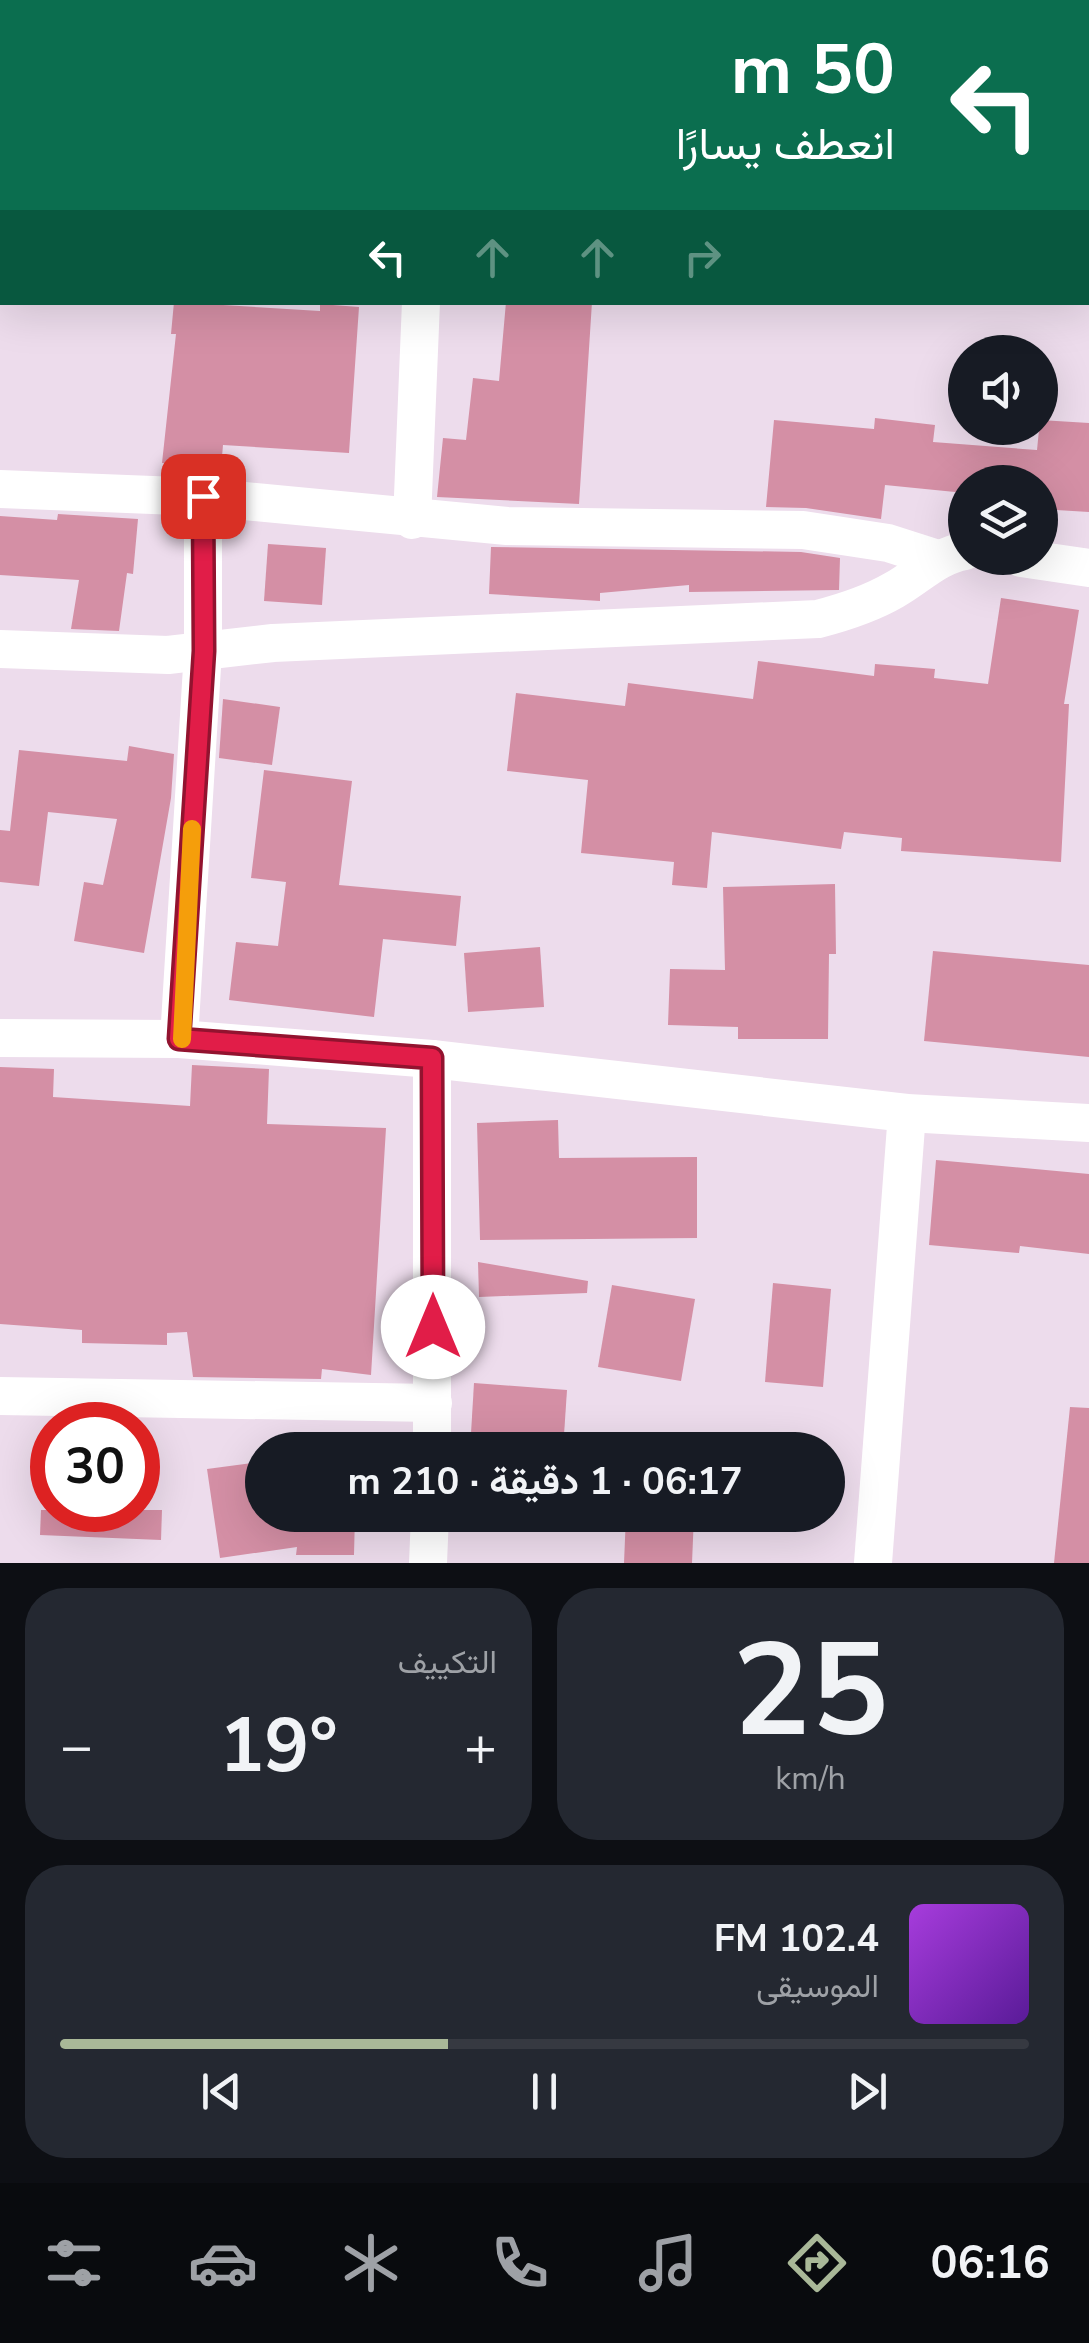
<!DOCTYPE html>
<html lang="ar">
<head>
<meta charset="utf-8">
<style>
	body { margin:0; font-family:"Nunito Sans",Vazirmatn,sans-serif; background:#242831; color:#f1f3f6; direction:rtl; height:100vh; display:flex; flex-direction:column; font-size:38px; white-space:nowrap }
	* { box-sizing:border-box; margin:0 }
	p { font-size:32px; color:#9ea1a6 }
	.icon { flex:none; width:55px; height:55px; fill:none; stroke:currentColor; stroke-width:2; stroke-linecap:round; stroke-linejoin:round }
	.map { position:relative; height:1563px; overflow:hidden; direction:ltr }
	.sheet { display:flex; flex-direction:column; gap:25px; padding:25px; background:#0d0f14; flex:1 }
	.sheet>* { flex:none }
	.hud { position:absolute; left:0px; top:0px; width:1090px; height:305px; box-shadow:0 10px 40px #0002; direction:rtl; background:#0b6e4f; color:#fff; overflow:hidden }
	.buttons { position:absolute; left:948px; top:335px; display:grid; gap:20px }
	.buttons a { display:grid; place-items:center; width:110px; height:110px; border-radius:50%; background:#171b24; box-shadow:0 10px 40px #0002; font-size:50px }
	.speed { position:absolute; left:30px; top:1402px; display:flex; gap:20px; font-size:50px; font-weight:700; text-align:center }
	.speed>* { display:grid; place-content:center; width:130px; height:130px; border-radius:50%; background:#171b24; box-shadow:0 10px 40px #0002; line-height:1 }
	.speed .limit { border:15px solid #d22; background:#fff; color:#111 }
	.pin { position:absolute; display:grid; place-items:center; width:85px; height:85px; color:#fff; margin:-42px; border-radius:20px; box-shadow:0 5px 15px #0006 }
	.me { position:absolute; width:110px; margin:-55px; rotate:0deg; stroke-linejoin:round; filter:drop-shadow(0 0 8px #0008) }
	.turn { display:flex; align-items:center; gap:35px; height:210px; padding:0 30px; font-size:45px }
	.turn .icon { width:130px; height:130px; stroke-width:2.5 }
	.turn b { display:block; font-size:70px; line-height:85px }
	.lanes { display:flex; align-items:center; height:95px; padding:0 30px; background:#0003; justify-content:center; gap:50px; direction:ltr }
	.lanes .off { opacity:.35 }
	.big { font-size:75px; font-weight:700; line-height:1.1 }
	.sheet .card { flex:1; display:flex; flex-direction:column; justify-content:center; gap:15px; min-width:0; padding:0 35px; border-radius:40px; background:#242831 }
	.sheet .dial { align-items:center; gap:0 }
	.dial b { font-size:130px; line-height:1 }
	.song { display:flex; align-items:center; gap:30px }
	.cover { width:120px; height:120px; border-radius:15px; background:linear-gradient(135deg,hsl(280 70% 55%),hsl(270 70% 35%)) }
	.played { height:10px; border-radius:5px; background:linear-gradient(90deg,#a9b898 40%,#363941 40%) }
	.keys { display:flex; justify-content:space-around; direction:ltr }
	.heat { display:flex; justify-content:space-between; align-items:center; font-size:55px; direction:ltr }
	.sheet .tiles { flex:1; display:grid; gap:25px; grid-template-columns:1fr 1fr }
	.card:last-child { grid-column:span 2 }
	.trip { position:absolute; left:245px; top:1432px; width:600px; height:100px; border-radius:50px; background:#171b24; box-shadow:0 10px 40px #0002; font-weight:700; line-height:100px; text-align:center; direction:rtl }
	.tabs { display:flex; height:160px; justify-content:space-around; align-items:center; background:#090b0e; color:#9ea1a6 }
	.tabs .icon { width:70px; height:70px }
	.tabs .active { color:#a9b898 }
	.tabs b { font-size:45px; color:#f1f3f6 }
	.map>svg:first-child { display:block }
	.building { fill:#d48fa5 }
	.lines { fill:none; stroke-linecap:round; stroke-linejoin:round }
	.minor { stroke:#fff; stroke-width:38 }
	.route-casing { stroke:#92132f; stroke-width:25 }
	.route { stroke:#e11d48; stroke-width:18 }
	.slow { stroke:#f59e0b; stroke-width:18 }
</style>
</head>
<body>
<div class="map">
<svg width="1089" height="1563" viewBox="0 0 1089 1563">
	<rect width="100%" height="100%" fill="#eddcec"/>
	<g class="building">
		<path d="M174 302 320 311V304L359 307 349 453 223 445 221 468 162 463 176 334H171Z"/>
		<path d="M506 302H592L579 504 437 497 443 438 466 440 473 378 499 381Z"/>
		<path d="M875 418 935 425 933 442 1037 450 1040 420 1089 423V512L1040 509V482H965V493L885 485 881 519 806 508 766 507 774 420 874 429Z"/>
		<path d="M58 514 138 519 133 574 127 573 119 631 71 629 79 580 0 575V516L57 520Z"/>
		<path d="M268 544 326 548 322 605 264 601Z"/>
		<path d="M491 547 801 552 840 558 839 590 689 592V585L600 593V601L489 594Z"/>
		<path d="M1001 598 1079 610 1064 704H1069L1061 862 901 851 902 838 844 832 841 849 712 832 707 888 672 885 674 862 581 853 588 780 507 771 516 693 625 706 628 683 753 699 758 661 874 676 875 664 935 669 934 678 988 684Z"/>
		<path d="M223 699 280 707 272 765 219 758Z"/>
		<path d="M129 746 174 754 171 798 144 953 74 941 84 882 103 885 117 819 48 812 39 886 0 882V830L10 831 19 750 127 761Z"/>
		<path d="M264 770 352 781 339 885 461 896 456 946 383 939 374 1017 229 1000 236 942 278 946 286 882 251 878Z"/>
		<path d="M835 884 836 954H829L828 1039H738V1027L668 1025 670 969 725 970 723 887Z"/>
		<path d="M540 947 544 1007 468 1012 464 953Z"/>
		<path d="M933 951 1089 965V1057L924 1041Z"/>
		<path d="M192 1065 269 1069 267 1124 386 1128 371 1375 322 1369 321 1379 193 1377 187 1332 167 1333V1345L82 1343V1330L0 1324V1067L54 1069 53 1097 190 1106Z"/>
		<path d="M558 1120 559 1158 697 1157V1238L480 1240 477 1123Z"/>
		<path d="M936 1160 1089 1174V1254L1020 1246 1019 1253 929 1245Z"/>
		<path d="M478 1262 588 1281 587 1293 479 1297Z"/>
		<path d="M773 1283 831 1289 823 1387 765 1382Z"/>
		<path d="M612 1285 695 1299 681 1381 598 1367Z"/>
		<path d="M474 1383 567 1390 563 1450H470Z"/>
		<path d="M1070 1407 1089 1408V1563H1054Z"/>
		<path d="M259 1462 262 1515H355L354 1555H296L297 1547 220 1558 207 1469Z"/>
		<path d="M41 1510H162L161 1540 40 1535Z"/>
		<path d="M626 1515H694L692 1563H624Z"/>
	</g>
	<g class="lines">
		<g class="minor">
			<path d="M445 2 446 0"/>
			<path d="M0 257H2"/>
			<path d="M0 489 203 497 507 526 803 530 888 543 938 559"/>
			<path d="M203 497V651L179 1039 432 1059 907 1113 1089 1123"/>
			<path d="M412 520 421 302"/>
			<path d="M1021 558 1089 568"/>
			<path d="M0 649 168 655 273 643 818 619C845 612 870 604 894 590 919 576 936 556 965 551"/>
			<path d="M0 1038 179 1039"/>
			<path d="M0 1396 433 1403"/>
			<path d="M432 1450V1059"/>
			<path d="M428 1563 430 1515"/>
			<path d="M873 1563 907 1113"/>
		</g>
	</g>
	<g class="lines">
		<g class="route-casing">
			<path id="route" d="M203 496 204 651 179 1039 432 1058 433 1327"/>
		</g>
		<use href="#route" class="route"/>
		<path class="slow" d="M182 1039 192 829"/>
	</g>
</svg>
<div class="buttons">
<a><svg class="icon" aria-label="sound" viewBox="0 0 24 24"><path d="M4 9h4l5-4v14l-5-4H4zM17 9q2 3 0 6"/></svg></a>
<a><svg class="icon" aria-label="layers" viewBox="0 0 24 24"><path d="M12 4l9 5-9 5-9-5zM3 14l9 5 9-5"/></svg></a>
</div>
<div class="speed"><div class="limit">30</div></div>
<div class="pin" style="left:203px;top:496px;background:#d93025"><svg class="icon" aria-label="arrive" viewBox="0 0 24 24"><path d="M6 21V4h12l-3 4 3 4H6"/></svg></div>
<svg class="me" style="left:433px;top:1327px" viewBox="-20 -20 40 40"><circle r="19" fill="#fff"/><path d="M0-13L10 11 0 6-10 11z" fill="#e11d48"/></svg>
<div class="trip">06:17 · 1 دقيقة · 210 m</div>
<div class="hud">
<div class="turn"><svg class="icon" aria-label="left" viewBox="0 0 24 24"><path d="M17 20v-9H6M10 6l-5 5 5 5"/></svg><div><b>50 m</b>انعطف يسارًا</div></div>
<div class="lanes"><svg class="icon" aria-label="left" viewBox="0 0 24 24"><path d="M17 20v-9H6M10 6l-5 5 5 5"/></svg><svg class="icon off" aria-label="ahead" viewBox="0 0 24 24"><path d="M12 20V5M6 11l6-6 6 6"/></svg><svg class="icon off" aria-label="ahead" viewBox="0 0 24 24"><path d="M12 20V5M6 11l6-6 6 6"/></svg><svg class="icon off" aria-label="right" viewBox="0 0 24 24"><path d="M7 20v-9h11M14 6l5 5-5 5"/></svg></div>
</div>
</div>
<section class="sheet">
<div class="tiles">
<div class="card dial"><b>25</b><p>km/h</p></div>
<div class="card"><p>التكييف</p>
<div class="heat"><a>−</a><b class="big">19°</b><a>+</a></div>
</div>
<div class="card">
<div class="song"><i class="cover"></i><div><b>102.4 FM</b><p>الموسيقى</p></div></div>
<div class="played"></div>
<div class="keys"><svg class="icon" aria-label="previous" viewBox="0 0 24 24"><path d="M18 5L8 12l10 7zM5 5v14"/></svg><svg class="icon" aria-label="pause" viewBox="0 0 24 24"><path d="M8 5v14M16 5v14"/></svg><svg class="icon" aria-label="next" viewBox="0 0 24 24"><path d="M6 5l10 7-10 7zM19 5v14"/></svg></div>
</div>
</div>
</section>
<nav class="tabs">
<b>06:16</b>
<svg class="icon active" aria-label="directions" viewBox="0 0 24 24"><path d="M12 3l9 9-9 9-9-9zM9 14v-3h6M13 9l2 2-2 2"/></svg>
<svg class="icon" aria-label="music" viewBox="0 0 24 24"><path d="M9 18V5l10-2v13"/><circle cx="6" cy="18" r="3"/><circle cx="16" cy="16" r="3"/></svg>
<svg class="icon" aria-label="phone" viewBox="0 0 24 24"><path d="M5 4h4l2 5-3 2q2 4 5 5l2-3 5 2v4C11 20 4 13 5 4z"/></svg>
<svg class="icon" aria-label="climate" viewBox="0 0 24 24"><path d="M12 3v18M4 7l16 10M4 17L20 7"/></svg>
<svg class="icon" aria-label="car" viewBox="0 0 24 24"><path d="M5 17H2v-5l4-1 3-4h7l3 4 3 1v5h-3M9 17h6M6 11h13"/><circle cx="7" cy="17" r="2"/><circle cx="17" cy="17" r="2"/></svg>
<svg class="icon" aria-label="filters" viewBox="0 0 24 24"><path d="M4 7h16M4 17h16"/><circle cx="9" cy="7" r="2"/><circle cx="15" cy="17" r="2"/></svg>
</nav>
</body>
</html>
